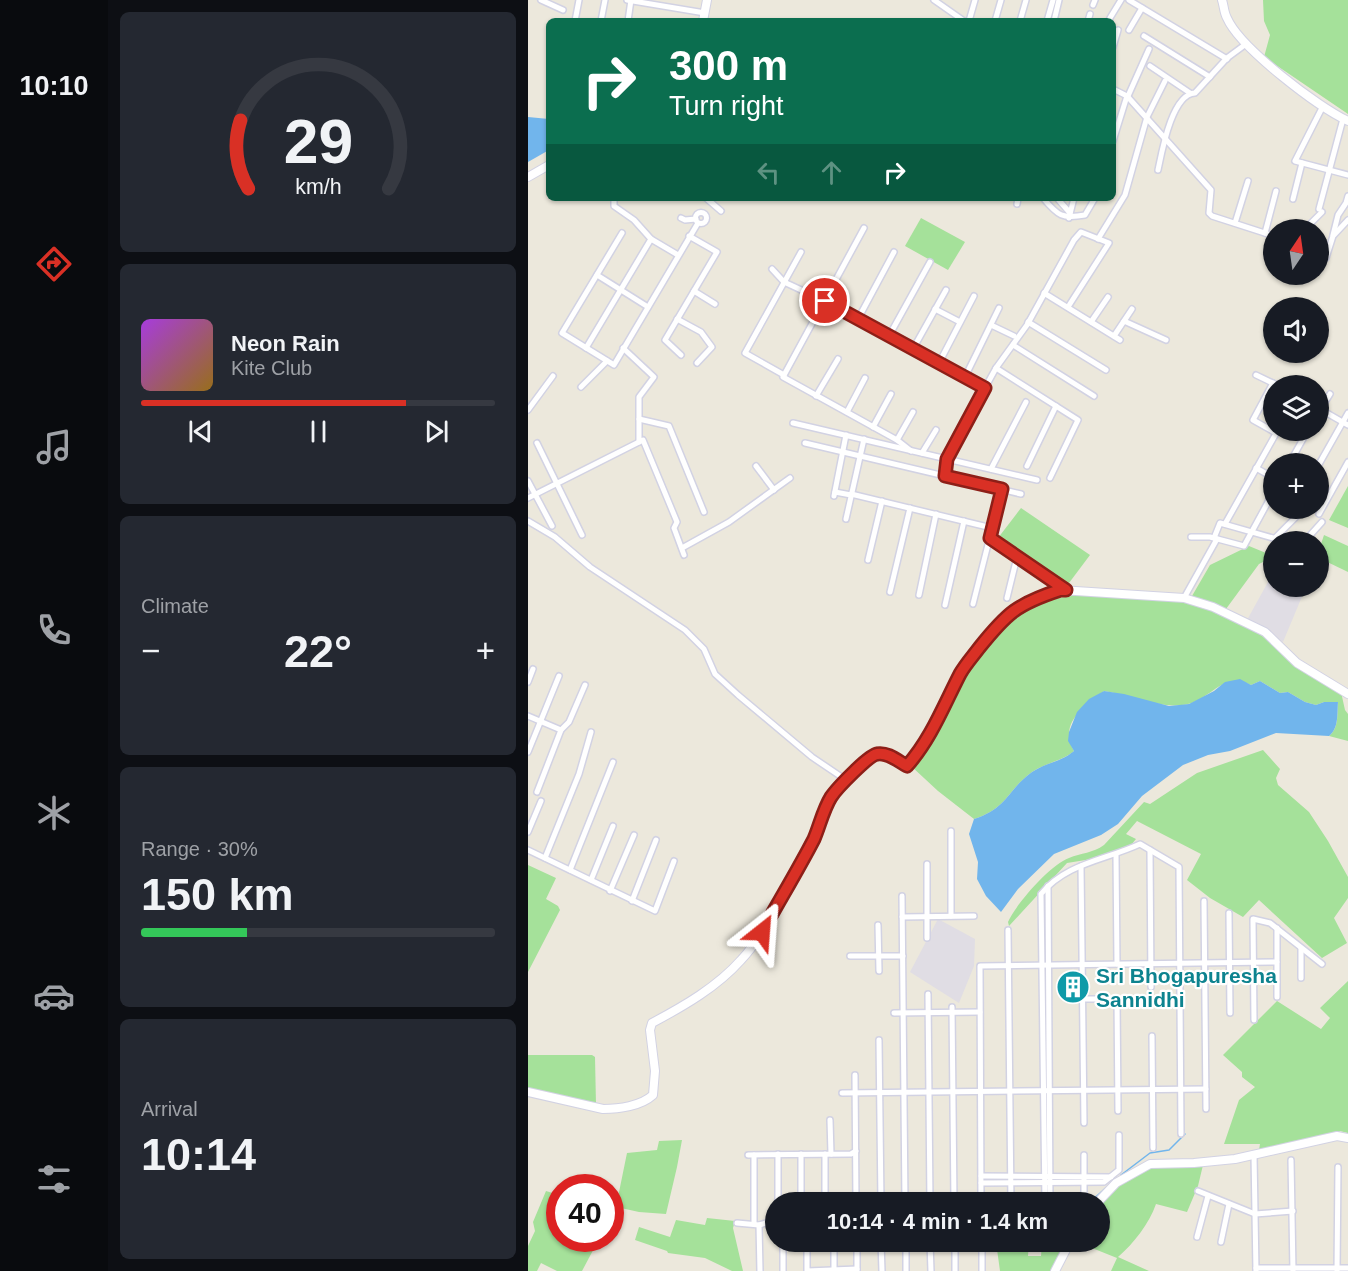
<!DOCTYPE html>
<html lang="en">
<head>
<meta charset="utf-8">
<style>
	body { margin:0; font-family:Helvetica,sans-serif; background:#242831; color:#f1f3f6; height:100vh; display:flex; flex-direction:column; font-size:22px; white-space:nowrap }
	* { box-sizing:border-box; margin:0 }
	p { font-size:20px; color:#9ea1a6 }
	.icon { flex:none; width:33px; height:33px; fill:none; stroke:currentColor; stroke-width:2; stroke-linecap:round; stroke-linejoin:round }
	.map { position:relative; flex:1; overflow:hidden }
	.details { display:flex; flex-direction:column; gap:12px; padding:12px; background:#0d0f14; width:420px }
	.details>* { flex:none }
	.banner { position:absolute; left:18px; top:18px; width:570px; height:183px; border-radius:9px; box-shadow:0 2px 4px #0004; background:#0b6e4f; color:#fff; overflow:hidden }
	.needle { width:39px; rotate:13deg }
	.buttons { position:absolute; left:735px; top:219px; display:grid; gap:12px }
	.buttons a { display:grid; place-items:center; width:66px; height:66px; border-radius:50%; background:#171b24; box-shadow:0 2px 4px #0004; font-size:30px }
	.speed { position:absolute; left:18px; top:1174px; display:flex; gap:12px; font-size:30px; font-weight:700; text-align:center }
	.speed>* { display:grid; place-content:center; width:78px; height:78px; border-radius:50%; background:#171b24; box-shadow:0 2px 4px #0004; line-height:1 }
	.speed .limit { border:9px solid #d22; background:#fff; color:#111 }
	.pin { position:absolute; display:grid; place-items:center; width:51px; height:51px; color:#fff; margin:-26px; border:3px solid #fff; border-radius:50%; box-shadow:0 2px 6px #0007 }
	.me { position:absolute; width:66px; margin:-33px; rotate:28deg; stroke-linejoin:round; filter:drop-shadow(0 0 4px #0008) }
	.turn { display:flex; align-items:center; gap:21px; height:126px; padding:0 24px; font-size:27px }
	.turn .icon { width:78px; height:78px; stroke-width:2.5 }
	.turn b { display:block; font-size:42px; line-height:51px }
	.lanes { display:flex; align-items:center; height:57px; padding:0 24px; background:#0003; justify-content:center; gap:30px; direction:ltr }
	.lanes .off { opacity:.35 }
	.big { font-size:45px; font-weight:700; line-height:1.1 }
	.details .widget { flex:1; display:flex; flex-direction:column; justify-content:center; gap:9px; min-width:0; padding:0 21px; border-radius:9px; background:#242831 }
	.details .dial { align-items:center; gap:0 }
	.dial svg { height:156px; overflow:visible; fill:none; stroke:#363941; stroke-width:7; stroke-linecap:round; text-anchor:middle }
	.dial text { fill:#f1f3f6; stroke:none }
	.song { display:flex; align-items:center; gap:18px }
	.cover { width:72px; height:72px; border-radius:9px; background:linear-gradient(135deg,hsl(280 70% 55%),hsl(40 70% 35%)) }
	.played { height:6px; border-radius:3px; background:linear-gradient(90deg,#d93025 75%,#363941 75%) }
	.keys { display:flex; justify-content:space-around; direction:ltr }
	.heat { display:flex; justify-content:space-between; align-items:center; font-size:33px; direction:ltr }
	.charge { height:9px; border-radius:4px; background:linear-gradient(90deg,#34c759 30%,#363941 0) }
	.trip { position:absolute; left:237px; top:1192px; width:345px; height:60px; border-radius:30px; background:#171b24; box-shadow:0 2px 4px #0004; font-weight:700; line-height:60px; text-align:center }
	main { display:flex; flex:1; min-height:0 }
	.dock { display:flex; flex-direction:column; width:108px; justify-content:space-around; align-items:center; background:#090b0e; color:#9ea1a6 }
	.dock .icon { width:42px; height:42px }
	.dock .current { color:#d93025 }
	.dock b { font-size:27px; color:#f1f3f6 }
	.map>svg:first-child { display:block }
	.industrial { fill:#e0dde4 }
	.green { fill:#a5e19a }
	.water { fill:#71b5ec }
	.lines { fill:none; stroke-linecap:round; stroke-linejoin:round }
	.stream { stroke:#71b5ec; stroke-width:1.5 }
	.street-casing { stroke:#d2d2e3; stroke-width:8 }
	.secondary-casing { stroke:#d2d2e3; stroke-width:10 }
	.street { stroke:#fff; stroke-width:5 }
	.secondary { stroke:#fff; stroke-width:8 }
	.route-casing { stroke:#8d1f18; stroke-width:15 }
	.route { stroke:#d93025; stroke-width:10 }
	.labels { text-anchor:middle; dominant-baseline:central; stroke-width:4.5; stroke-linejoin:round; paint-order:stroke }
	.culture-label { font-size:21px; font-weight:bold; fill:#0d838f; stroke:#fff; text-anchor:start }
</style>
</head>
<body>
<main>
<nav class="dock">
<b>10:10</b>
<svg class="icon current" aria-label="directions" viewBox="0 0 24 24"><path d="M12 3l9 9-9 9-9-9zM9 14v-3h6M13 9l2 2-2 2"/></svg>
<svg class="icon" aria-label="music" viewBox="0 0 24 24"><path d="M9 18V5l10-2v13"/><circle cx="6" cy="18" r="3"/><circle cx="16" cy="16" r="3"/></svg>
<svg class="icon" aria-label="phone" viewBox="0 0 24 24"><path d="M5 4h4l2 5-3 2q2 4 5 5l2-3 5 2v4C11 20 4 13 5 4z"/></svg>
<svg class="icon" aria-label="climate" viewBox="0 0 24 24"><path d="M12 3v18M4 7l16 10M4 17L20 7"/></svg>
<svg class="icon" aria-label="car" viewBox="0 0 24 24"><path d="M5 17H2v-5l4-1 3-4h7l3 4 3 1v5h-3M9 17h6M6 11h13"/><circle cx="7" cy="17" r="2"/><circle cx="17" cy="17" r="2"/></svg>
<svg class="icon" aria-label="filters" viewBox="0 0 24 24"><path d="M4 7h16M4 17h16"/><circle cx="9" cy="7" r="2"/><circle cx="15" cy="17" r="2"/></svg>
</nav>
<section class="details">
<div class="widget dial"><svg viewBox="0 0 100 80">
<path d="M14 69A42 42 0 1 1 86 69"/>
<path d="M14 69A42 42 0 0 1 10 34" stroke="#d93025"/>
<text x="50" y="56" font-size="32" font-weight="700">29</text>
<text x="50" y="72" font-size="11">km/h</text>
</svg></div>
<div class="widget">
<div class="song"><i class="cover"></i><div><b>Neon Rain</b><p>Kite Club</p></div></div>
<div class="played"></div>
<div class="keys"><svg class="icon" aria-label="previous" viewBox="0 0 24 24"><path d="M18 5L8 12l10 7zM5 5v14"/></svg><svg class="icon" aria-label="pause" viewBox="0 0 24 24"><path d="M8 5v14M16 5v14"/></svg><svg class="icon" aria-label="next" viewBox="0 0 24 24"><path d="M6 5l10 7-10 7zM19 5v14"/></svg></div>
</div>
<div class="widget"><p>Climate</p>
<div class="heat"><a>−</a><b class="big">22°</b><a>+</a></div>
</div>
<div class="widget"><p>Range · 30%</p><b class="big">150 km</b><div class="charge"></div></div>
<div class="widget"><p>Arrival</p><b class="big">10:14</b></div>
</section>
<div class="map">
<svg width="820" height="1271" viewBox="0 0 820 1271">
	<rect width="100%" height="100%" fill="#ece8dc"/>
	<g class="industrial">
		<path d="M745 573 746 586 778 587 755 642 719 620Z"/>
		<path d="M410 919 447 939 446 966 431 1003 382 972Z"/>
	</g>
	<g class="green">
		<path d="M735 0H820V114L736 57 742 35 736 21Z"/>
		<path d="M393 218 437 242 420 270 377 246Z"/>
		<path d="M820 486V528L801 520Z"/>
		<path d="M493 508 562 555 538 587 470 538Z"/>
		<path d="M796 535 820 546V572L791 558V550Z"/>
		<path d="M721 546 745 556V564L737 561 731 564 698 609 664 596 682 565Z"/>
		<path d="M550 595 655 602 686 611 733 635 780 674 813 692 817 710 820 714V741L801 736C811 728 809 715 810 702H796L788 705 777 702 760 692 752 693 732 681 723 685C696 671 685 697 660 704 634 710 602 695 576 691 556 707 530 723 546 751 534 761 517 763 504 772 479 790 480 808 446 819L410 791 383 766 384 762 401 743 425 699 435 672 483 616 497 606 517 600Z"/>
		<path d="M735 750 752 769 748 778 750 785 781 812 800 841 820 877V898L806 918 819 943 794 958 731 900 715 917 682 898 659 880 673 854 609 821 598 834 608 839 603 845 588 852 564 859 539 863 481 926 480 922C488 904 522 865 541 858 553 853 565 853 576 845L616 802 622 804 669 773Z"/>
		<path d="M0 865 28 878 18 899 30 906 32 910 0 972Z"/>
		<path d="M820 981V1133L812 1131 811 1132 731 1150 732 1144H696L711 1100 727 1087 714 1077V1072L695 1055 749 1001 793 1029 802 1018 792 1008Z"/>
		<path d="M0 1055H64L67 1057 68 1105 0 1090Z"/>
		<path d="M154 1140 149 1167 138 1214 111 1212 84 1206 90 1197 99 1153 129 1150 131 1141Z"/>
		<path d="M675 1165 670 1186 659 1212 628 1204C621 1224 606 1243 590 1257L621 1271H583L589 1258 549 1242H572V1203L593 1183 624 1166Z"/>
		<path d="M18 1191 31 1195 32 1239H71L54 1271H29L13 1263 9 1271H0V1246L7 1231 5 1222Z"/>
		<path d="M179 1218 207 1221 205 1228 215 1271H204L177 1258 140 1253 139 1251 107 1240 111 1227 142 1237 148 1220 177 1225Z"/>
		<path d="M468 1242H501L500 1256H513L514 1243 538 1244 525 1271H472Z"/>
	</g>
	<g class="water">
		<path d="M0 117 21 119V150L0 162Z"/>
		<path d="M712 679 723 685 732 681 752 693 760 692 777 702 788 705 796 702H810C809 714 811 728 801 736L748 733 702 751 680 755 655 765 614 796 590 824 573 835 526 854 490 889 473 912 458 896 449 879 450 862 441 834 446 819C480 808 479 790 504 772 517 763 533 762 546 751L540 741 541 732 549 712 561 699 576 691 596 694 641 706 661 704 686 691 697 682Z"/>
	</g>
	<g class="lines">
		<g class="stream">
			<path d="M593 1175 622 1153 641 1150 657 1134"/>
			<path d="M561 1203 580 1186"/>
		</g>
		<g class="street-casing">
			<g id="street">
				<path d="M13 0 35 10"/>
				<path d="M99 0 177 13"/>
				<path d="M406 0 436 21"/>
				<path d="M601 0 699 59"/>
				<path d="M565 5 567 0"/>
				<path d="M582 18 593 0"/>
				<path d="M47 21 51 0"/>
				<path d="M73 21 77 0"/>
				<path d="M100 21 103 0"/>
				<path d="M441 21 447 0"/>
				<path d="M467 21 473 0"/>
				<path d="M492 21 498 0"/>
				<path d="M519 21 525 0"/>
				<path d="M526 21 531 0"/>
				<path d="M560 21 562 14"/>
				<path d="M601 30 614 8"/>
				<path d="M616 36 682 77"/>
				<path d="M585 47 590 30"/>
				<path d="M622 66 662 93"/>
				<path d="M585 89 599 96 683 190 681 213 684 216 746 236"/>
				<path d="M600 96 621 49"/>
				<path d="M795 106 767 161 820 175"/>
				<path d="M585 141 599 96"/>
				<path d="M630 170C634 151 644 94 667 93L699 58 718 44"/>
				<path d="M86 198V206L106 220 123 239 150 255"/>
				<path d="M178 198 193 211"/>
				<path d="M515 198C530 216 534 219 557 215L567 198"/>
				<path d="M529 198 542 213"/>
				<path d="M765 199 774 163"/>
				<path d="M489 204 490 198"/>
				<path d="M791 209 815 119"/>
				<circle cx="173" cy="218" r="5.5"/>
				<path d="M153 218 157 220 168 219"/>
				<path d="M541 218 546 198"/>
				<path d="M707 223 720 181"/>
				<path d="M336 228 255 377 369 440 383 451"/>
				<path d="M776 230 794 212"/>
				<path d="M94 233 34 333 86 365 170 223"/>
				<path d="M737 233 748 191"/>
				<path d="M805 235 810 215 818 203 820 196"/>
				<path d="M570 239 597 195 619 117 637 81"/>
				<path d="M798 258 805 236 820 220"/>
				<path d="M244 269 256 282 297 301 457 388"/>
				<path d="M69 275 120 307"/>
				<path d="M166 291 187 304"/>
				<path d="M516 293 592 340"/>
				<path d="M407 309 432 322"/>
				<path d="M149 319 173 332 184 347 169 363"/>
				<path d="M330 319 366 252"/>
				<path d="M596 321 638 340"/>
				<path d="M500 322 578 370"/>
				<path d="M563 322 580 297"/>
				<path d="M463 325 486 336"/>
				<path d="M361 336 402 262"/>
				<path d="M586 336 604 309"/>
				<path d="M485 345 566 396"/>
				<path d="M58 348 123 239"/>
				<path d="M95 348 126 377 111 397V442"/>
				<path d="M385 349 418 290"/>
				<path d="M153 355 137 340 189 252 161 236"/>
				<path d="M411 363 446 296"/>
				<path d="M468 368 550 420 522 478"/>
				<path d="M256 375 217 353 273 252"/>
				<path d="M728 375 751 386"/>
				<path d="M437 377 471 308"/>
				<path d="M745 383 725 420 748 433"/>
				<path d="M53 387 79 361"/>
				<path d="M288 396 310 359"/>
				<path d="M790 408 820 425"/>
				<path d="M0 410 25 376"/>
				<path d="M319 412 337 378"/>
				<path d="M790 413 802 394"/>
				<path d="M111 419 141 426 176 512"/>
				<path d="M265 423 509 480"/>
				<path d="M345 427 363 394"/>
				<path d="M369 440 385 412"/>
				<path d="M9 443 54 535"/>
				<path d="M277 443 493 494"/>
				<path d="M394 453 408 430"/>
				<path d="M761 464 780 430"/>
				<path d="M228 466 246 490"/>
				<path d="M499 466 528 406"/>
				<path d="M790 466 820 413"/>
				<path d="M728 468 746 478"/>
				<path d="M463 469 498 402"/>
				<path d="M416 476 419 459 457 388 468 368 499 325 546 240 553 232 581 243 540 307"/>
				<path d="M0 481 24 526"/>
				<path d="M307 492 323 495"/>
				<path d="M323 494 464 528"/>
				<path d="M306 496 318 435"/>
				<path d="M0 498 115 440 149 522 146 528 156 555"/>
				<path d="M791 514 820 462"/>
				<path d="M318 519 336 439"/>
				<path d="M0 521 27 537 62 567 157 630 176 649 187 674 210 695 284 757 318 780"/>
				<path d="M697 524 750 430"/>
				<path d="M663 537H682L716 546 746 491"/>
				<path d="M462 538 537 589"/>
				<path d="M686 538 692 523 759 542"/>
				<path d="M747 538 775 510"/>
				<path d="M776 542 794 522"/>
				<path d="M154 548 201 522 262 478"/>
				<path d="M340 560 354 501"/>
				<path d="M362 592 382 508"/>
				<path d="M391 595 408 514"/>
				<path d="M479 598 489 557"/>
				<path d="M656 598 689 539"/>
				<path d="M445 604 474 489"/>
				<path d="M417 605 436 521"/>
				<path d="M0 682 5 669"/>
				<path d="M0 716 33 730"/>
				<path d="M0 752 31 676"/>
				<path d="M9 792 33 730 41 722 57 685"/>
				<path d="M423 831V916"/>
				<path d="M0 832 13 801"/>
				<path d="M0 850 127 911 146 861"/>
				<path d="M622 850 623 987"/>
				<path d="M588 855 589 964"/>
				<path d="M17 858 51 774 63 732"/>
				<path d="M399 864V938"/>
				<path d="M553 866 556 1123"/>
				<path d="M42 870 85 762"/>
				<path d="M63 880 85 826"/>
				<path d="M520 886 522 1203"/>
				<path d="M82 891 106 835"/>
				<path d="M374 896 377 1203"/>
				<path d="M104 901 128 840"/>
				<path d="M676 901 678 1109"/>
				<path d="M701 913 702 1013"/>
				<path d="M374 917 446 916"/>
				<path d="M350 925 351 971"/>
				<path d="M749 928V997"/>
				<path d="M480 930 483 1203"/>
				<path d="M322 956H375"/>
				<path d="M773 978V948"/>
				<path d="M400 994 402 1203"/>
				<path d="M554 999H589L590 1111"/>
				<path d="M424 1007 426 1203"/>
				<path d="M366 1013 452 1012"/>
				<path d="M726 1020 725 919 742 923 794 964"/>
				<path d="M624 1036 625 1148"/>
				<path d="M351 1040 353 1203"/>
				<path d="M327 1075 328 1203"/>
				<path d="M314 1093 678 1089"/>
				<path d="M302 1120 303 1154"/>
				<path d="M250 1154V1203"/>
				<path d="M273 1154V1203"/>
				<path d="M297 1154V1203"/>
				<path d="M220 1155 323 1154 328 1151"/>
				<path d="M226 1155V1224"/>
				<path d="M556 1155V1201"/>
				<path d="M726 1155 728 1271"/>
				<path d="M763 1160 765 1271"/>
				<path d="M453 1176 583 1177"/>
				<path d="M453 1183 576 1182 591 1170V1135"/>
				<path d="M670 1191 727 1214 765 1211"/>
				<path d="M453 1203 452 966 749 962"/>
				<path d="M517 1203 513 894C538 863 578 860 612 844L651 867 653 1134"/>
				<path d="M209 1223 231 1225 248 1220"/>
				<path d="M231 1225 232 1271"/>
				<path d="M669 1237 680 1196"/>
				<path d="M255 1242V1271"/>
				<path d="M279 1242V1271L329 1269"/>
				<path d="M306 1242V1270"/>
				<path d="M329 1242V1270"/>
				<path d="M353 1242 354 1271"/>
				<path d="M378 1242V1271"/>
				<path d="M402 1242 403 1271"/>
				<path d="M427 1242V1271"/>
				<path d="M454 1242V1271"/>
				<path d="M693 1242 701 1204"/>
				<path d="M728 1268H820"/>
				<path d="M809 1271 810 1167"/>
			</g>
		</g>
		<g class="secondary-casing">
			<g id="secondary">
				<path d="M694 0C696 6 696 13 699 18 712 48 790 107 820 121"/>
				<path d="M175 21 179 0"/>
				<path d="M0 177 21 165"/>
				<path d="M0 1092 75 1109C91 1109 113 1106 125 1095L127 1071 122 1030 124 1023C156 1006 189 987 213 960 230 942 241 920 252 898 264 879 276 859 286 838 292 825 296 809 303 796 309 787 340 755 350 754 360 752 370 761 379 766L403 732 433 672 463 632 479 616 495 604 532 590 656 598 685 607 737 632 769 663 820 694"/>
				<path d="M569 1203 588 1183 622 1164 666 1163 707 1159 800 1138 809 1136 820 1138"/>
				<path d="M527 1271 542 1242"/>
			</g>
		</g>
		<use href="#street" class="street"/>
		<use href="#secondary" class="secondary"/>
	</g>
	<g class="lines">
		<g class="route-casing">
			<path id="route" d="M234 932C251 901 270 870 286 839 292 825 295 810 303 797 309 788 341 755 349 754 360 752 370 761 379 766 403 739 416 705 432 674 437 665 445 656 451 648 479 613 489 604 532 590H538L462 538 474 489 417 476 419 459 457 388 297 301"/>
		</g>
		<use href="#route" class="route"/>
	</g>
	<defs>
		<g id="building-disc" transform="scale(1.725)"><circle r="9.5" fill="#0f9aa8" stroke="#fff"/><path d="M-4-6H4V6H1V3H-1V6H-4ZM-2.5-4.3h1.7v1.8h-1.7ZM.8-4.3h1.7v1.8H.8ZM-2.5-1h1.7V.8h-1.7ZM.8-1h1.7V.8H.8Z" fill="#fff"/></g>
	</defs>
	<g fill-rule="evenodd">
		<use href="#building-disc" x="545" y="987"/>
	</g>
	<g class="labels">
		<g class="culture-label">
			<text x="568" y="975">Sri Bhogapuresha<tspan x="568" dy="24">Sannidhi</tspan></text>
		</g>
	</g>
</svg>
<div class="buttons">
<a><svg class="needle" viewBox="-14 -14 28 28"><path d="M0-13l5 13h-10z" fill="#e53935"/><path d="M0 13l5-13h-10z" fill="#9ea1a6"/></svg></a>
<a><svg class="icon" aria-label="sound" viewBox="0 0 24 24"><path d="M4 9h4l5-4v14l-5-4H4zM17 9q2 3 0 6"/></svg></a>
<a><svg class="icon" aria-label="layers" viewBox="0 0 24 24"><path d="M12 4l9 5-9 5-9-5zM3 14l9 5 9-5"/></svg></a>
<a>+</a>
<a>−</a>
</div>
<div class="speed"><div class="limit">40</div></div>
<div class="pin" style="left:297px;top:301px;background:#d93025"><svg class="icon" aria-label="arrive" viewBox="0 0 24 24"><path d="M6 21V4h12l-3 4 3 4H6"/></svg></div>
<svg class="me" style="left:234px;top:932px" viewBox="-20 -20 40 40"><path d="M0-17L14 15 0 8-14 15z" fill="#d93025" stroke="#fff" stroke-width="4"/></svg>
<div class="trip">10:14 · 4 min · 1.4 km</div>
<div class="banner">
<div class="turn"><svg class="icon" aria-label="right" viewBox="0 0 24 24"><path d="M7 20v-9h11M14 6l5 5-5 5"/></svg><div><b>300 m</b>Turn right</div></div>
<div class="lanes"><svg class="icon off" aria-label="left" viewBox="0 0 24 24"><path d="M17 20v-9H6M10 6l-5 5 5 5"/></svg><svg class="icon off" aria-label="ahead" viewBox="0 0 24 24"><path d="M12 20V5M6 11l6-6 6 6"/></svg><svg class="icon" aria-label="right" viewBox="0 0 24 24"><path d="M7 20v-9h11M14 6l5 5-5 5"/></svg></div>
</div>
</div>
</main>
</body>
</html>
